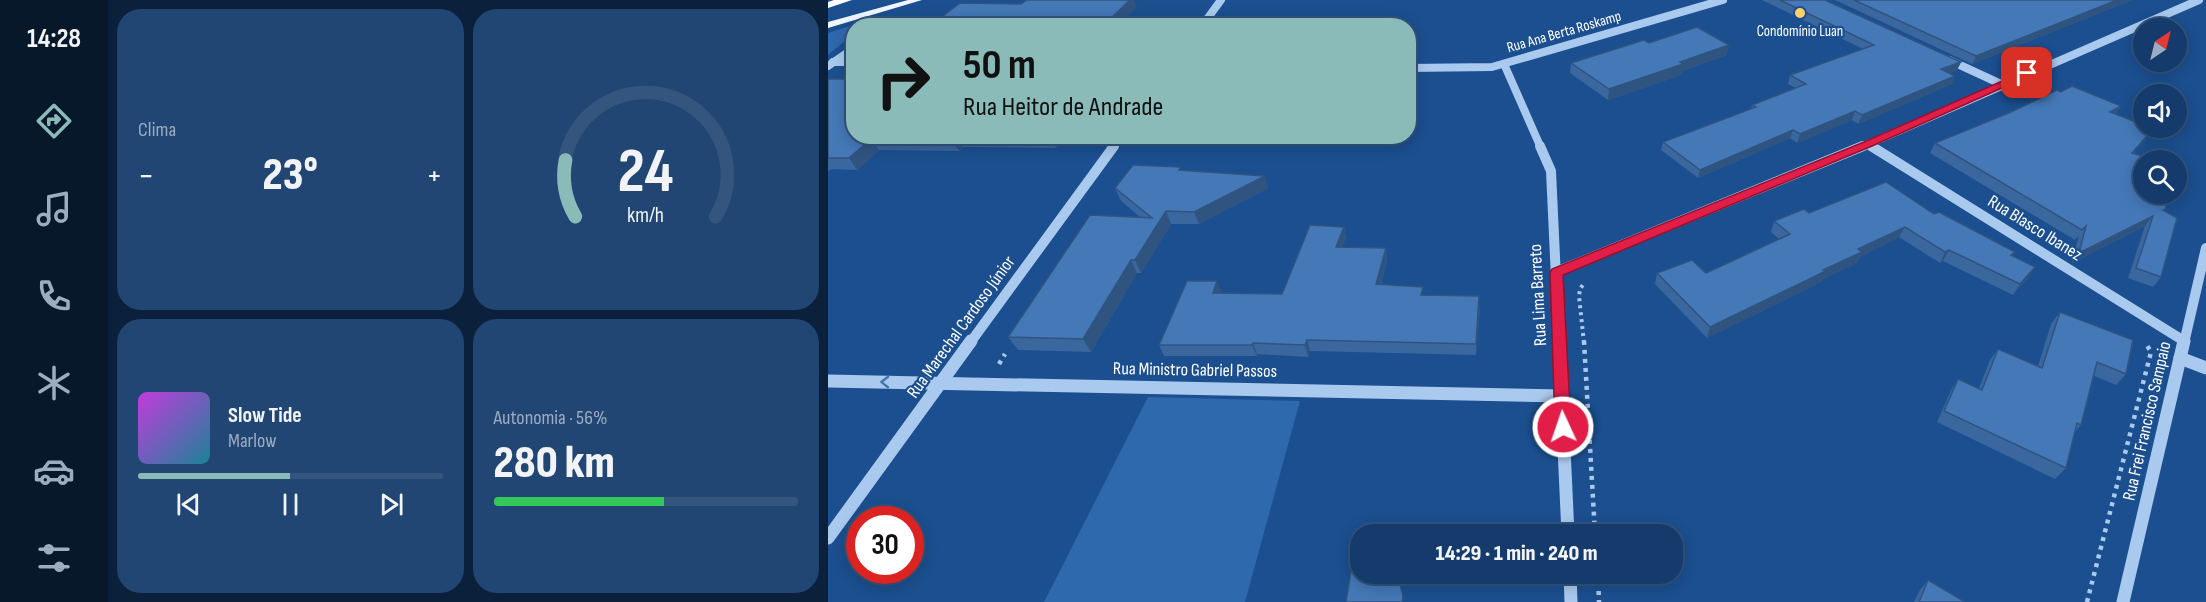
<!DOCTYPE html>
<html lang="pt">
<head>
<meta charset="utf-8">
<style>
	body { margin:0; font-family:"Sofia Sans Condensed",sans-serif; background:#214673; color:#f1f3f6; height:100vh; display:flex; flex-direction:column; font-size:22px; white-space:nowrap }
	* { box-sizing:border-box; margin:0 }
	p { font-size:20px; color:#9dadc1 }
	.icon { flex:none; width:33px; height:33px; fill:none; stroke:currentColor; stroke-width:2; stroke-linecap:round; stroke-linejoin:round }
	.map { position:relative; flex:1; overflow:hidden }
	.panel { display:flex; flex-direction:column; gap:9px; padding:9px; background:#0b203b; width:720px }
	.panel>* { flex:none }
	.guide { position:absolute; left:18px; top:18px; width:570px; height:126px; border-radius:24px; box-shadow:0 3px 15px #0003,0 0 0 2px #33557e; background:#8bbbb9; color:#111; overflow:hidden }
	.needle { width:39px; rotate:35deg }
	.buttons { position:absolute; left:1305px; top:18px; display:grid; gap:12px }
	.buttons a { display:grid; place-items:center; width:54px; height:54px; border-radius:50%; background:#143b6b; box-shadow:0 3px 15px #0003,0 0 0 2px #33557e; font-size:30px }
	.speed { position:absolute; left:18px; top:506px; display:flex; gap:12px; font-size:30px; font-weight:700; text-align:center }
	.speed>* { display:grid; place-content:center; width:78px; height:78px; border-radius:50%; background:#143b6b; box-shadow:0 3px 15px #0003,0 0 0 2px #33557e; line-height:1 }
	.speed .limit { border:9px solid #d22; background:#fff; color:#111 }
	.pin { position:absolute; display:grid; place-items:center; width:51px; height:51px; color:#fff; margin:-26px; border-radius:12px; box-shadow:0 3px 9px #0006 }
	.me { position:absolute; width:66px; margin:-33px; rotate:357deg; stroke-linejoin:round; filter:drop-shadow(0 0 4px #0008) }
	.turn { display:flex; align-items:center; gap:21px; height:126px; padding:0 18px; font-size:27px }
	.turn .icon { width:78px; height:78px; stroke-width:2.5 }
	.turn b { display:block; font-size:42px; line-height:51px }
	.big { font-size:45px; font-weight:800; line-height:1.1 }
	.panel .widget { flex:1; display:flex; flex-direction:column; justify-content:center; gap:9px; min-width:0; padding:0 21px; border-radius:24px; background:#214673 }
	.panel .dial { align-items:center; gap:0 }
	.dial svg { height:156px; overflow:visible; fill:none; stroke:#33557e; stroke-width:7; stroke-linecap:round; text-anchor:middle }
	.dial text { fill:#f1f3f6; stroke:none }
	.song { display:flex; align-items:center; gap:18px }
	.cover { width:72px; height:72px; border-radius:9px; background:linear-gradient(135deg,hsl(290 70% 55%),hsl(190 70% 35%)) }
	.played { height:6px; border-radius:3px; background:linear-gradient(90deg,#8bbbb9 50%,#33557e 50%) }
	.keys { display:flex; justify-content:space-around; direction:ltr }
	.heat { display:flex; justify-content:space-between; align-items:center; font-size:33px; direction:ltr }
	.charge { height:9px; border-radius:4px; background:linear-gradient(90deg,#34c759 56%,#33557e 0) }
	.panel .tiles { flex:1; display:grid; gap:9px; grid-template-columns:repeat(2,1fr) }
	.trip { position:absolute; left:522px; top:524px; width:333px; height:60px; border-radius:24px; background:#143b6b; box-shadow:0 3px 15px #0003,0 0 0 2px #33557e; font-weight:800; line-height:60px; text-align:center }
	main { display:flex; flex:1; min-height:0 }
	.tabs { display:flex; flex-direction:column; width:108px; justify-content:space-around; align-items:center; background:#08182b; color:#9dadc1 }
	.tabs .icon { width:42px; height:42px }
	.tabs .active { color:#8bbbb9 }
	.tabs b { font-size:27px; color:#f1f3f6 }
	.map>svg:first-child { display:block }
	.green { fill:#2e69ad }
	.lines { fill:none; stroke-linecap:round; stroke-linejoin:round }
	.path-far1 { stroke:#a9c9ee; stroke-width:4; stroke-dasharray:3 4; stroke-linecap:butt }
	.path { stroke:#a9c9ee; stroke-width:4.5; stroke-dasharray:4 5; stroke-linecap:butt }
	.minor-far2 { stroke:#a9c9ee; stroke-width:8 }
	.minor-far1 { stroke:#a9c9ee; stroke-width:10 }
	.minor { stroke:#a9c9ee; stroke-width:13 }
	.major { fill:#f0f6ff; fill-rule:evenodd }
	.highway { fill:#fff; fill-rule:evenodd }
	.wall { fill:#3a679d }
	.shaded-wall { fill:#305480 }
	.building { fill:#4478b7; stroke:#305480; stroke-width:1.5 }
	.oneway { stroke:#4674ac }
	.route { fill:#e11d48; stroke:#92132f; stroke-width:1.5 }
	.poi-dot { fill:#ffd166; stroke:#1b4f8f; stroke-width:2 }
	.labels { text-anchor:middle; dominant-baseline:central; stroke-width:4.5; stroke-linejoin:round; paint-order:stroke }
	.far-poi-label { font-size:15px; fill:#fff; stroke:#1b4f8f }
	.far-street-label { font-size:15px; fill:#fff; stroke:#1b4f8f }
	.street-label { font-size:18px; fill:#fff; stroke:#1b4f8f }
</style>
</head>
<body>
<main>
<nav class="tabs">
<b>14:28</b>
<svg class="icon active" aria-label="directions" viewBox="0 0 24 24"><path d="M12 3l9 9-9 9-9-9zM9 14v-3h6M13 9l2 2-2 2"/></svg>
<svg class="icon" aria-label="music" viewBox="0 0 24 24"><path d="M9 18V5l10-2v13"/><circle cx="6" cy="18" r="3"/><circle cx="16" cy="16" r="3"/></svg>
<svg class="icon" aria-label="phone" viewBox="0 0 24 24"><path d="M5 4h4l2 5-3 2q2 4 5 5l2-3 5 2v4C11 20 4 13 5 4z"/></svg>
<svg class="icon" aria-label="climate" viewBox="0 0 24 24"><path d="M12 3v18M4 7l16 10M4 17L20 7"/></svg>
<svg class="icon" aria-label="car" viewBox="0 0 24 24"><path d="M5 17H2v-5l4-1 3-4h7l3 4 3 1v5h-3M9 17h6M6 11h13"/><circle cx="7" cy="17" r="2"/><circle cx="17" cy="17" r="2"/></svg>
<svg class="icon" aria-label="filters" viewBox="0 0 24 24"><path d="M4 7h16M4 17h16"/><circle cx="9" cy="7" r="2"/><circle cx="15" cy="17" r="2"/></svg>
</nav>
<section class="panel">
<div class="tiles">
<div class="widget"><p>Clima</p>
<div class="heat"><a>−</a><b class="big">23°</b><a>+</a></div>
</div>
<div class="widget dial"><svg viewBox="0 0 100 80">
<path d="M14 69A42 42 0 1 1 86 69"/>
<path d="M14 69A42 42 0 0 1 9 40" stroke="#8bbbb9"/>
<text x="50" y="56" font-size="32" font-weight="700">24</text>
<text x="50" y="72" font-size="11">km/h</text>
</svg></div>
<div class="widget">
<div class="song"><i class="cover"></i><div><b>Slow Tide</b><p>Marlow</p></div></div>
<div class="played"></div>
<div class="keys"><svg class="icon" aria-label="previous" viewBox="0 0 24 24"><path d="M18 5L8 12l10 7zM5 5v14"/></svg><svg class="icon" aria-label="pause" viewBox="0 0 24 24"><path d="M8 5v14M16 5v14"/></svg><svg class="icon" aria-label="next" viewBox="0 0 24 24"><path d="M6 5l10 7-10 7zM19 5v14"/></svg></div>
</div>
<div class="widget"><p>Autonomia · 56%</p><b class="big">280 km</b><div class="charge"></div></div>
</div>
</section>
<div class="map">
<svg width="1378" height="602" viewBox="0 0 1378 602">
	<rect width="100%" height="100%" fill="#1b4f8f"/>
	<g class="green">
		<path d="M25 25 19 39 0 55V33Z"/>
		<path d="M320 397 472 401 417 602H216Z"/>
	</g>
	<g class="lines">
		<path class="path-far1" d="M756 343 751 296 752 289 757 282"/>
		<g class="path">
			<path d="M756 341 767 534"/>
			<path d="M171 364 177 354"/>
			<path d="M770 573 771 602"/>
			<path d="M1259 602 1323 352 1317 342"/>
		</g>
		<g class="minor-far2">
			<path d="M374 26 393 0"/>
			<path d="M1121 60 1173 84"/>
			<path d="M5 62H26"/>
			<path d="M676 64 713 148"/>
			<path d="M0 66 26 48"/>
			<path d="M580 68 664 67 895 0"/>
			<path d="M1040 144 1046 148"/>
			<path d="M285 148 293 136"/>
			<path d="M1031 148 1371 0"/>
		</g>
		<g class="minor-far1">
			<path d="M712 146 723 171 731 343"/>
			<path d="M1043 146 1356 341"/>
			<path d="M728 272 1035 146"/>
			<path d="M142 343 286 146"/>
			<path d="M1356 343 1378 248"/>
		</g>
		<g class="minor">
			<path d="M731 341 740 534"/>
			<path d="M1352 358 1378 368"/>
			<path d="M0 381 734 396"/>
			<path d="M0 538 143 341"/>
			<path d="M742 573 743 602"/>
			<path d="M1295 602 1356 341"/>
		</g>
		<path class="major" d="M80 0H94L0 28V22Z"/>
		<path class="highway" d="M6 0H24L0 8V2Z"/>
	</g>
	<g class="wall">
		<path d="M934 0H997L1133 62 1129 70 1121 73 1124 84 1030 124 1024 120 969 143 962 138 870 178 833 150 835 142 923 109 924 105 968 88 960 84 962 75 1035 49Z"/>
		<path d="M1007 0H1304L1144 64Z"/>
		<path d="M821 43 899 55 854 71 853 75 780 100 742 73 743 63Z"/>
		<path d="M0 79 26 136H237L228 148 135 147 131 151 51 150 29 170 3 169 0 172Z"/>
		<path d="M1233 92 1293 106 1287 114 1318 139 1306 153 1336 211 1333 277 1325 287 1300 278 1317 226 1244 263 1251 235 1247 240 1102 153 1107 143Z"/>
		<path d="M354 170 440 188 371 224H343L313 273H309L263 352 190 350 180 337 313 218 293 201 287 188Z"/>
		<path d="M981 213 1106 214 1185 256 1200 278 1185 295 1115 261 1112 263 1071 237 1032 257 1029 263 995 279 993 282 879 338 827 284 829 273H878L951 239 943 232 946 221Z"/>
		<path d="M516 227 518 238 514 247 558 248 559 260 553 285 596 295 652 307 648 355 482 351 480 357 429 354V356H336L331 345 394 292 393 293 454 294Z"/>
		<path d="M1232 312 1298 374 1288 385 1266 376 1253 425 1247 432 1238 468 1227 479 1109 422 1123 390 1130 379 1151 388 1162 360 1170 349 1210 366 1223 324Z"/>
		<path d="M1100 580 1137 602H1086L1092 590Z"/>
	</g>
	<g class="shaded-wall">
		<path d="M302 0H306L309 7 290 26 281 20Z"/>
		<path d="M1289 0H1304L1144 64 1148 56Z"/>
		<path d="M901 45 899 55 854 71 853 75 780 100 781 89Z"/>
		<path d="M1133 62 1129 70 1110 77 1113 69Z"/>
		<path d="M1127 76 1124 84 1030 124 1034 115Z"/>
		<path d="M1293 106 1287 115 1282 112Z"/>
		<path d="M1027 111 1024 120 969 143 972 134Z"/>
		<path d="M1325 129 1318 139 1298 162 1304 153Z"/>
		<path d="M965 130 962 138 870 178 872 170Z"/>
		<path d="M127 136H129L135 147 131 151 124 140Z"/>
		<path d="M222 136H237L228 148Z"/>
		<path d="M43 139 51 150 29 170 21 158Z"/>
		<path d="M437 176 440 188 371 224 366 212Z"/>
		<path d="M338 211 343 224 313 273 307 260Z"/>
		<path d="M1325 216 1317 226 1244 263 1251 253Z"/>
		<path d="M516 227 518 238 510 258 508 247Z"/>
		<path d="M1077 227 1071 237 1032 257 1029 263 995 279 993 282 879 338 882 327 995 270 1030 249Z"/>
		<path d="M558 248 559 260 550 295 548 284Z"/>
		<path d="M1121 250 1115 261 1112 263 1117 252Z"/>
		<path d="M303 260 309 273 263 352 255 339Z"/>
		<path d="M1207 267 1200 278 1185 295 1192 284Z"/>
		<path d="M389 281 394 292 389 304 385 293Z"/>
		<path d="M651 296 652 307 648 355V344Z"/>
		<path d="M479 340 482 351 480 357 477 345Z"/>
		<path d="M425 343 429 354V356L424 345Z"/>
	</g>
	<g class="building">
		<path d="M199 0H302L281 20 319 21 314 26H102L132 3 193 4Z"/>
		<path d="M952 0H997L1133 62 1113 69 1127 76 1034 115 1027 111 972 134 965 130 872 170 835 142 928 107 924 105 978 84 962 75 1046 45Z"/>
		<path d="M1026 0H1289L1148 56Z"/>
		<path d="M869 27 901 45 852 62 855 64 781 89 743 63 816 40 821 43Z"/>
		<path d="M0 79H26V136H127L124 140 43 139 21 158H0Z"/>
		<path d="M1244 86 1293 106 1282 112 1316 125V128H1320L1325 129 1304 153 1330 160H1316V194H1342L1337 209 1335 210 1349 218 1333 277 1308 268 1325 216 1251 253 1258 226 1254 230 1107 143 1183 112 1229 90 1233 92Z"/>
		<path d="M305 165 353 167 351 170 437 176 366 212 338 211 307 260H303L255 339 180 337 262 215 324 218 287 188Z"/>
		<path d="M1058 182 1106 214 1111 212 1187 252 1183 255 1207 267 1192 284 1121 250 1117 252 1077 227 1030 249 1034 252 995 270 998 271 882 327 829 273 864 260 878 273 962 234 946 221 976 209 981 213Z"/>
		<path d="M482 225 516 227 508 247 558 248 548 284 595 287 593 295 651 296 648 344 479 340 477 345 425 343 424 345H331L359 281H389L385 293 454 294Z"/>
		<path d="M1232 312 1305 340 1298 374 1269 362 1253 425 1249 423 1238 468 1116 411 1130 379 1154 390 1170 349 1214 368Z"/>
		<path d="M523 571H532V573H569L575 596 574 602H518Z"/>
		<path d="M1100 580 1137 602H1091Z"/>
	</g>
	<defs><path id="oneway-chevron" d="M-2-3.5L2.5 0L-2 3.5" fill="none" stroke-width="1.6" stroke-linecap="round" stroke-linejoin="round" transform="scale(1.5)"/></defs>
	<use class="oneway" href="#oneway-chevron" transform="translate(57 382) rotate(-179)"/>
	<path class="route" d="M1199 70 1203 71V75L1044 146 735 275 743 427 741 432 735 434 729 432 727 427 722 272 724 269 1036 142Z"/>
	<circle class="poi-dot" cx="972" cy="13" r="6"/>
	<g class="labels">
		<g class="far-poi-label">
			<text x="972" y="31">Condomínio Luan</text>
		</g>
		<g class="far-street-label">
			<text transform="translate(736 32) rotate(-16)">Rua Ana Berta Roskamp</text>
		</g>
		<g class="street-label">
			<text transform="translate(1207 228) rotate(32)">Rua Blasco Ibanez</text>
			<text transform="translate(710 295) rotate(-93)">Rua Lima Barreto</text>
			<text transform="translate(133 327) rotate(-54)">Rua Marechal Cardoso Júnior</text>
			<text transform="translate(367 370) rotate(1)">Rua Ministro Gabriel Passos</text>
			<text transform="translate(1319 421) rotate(-77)">Rua Frei Francisco Sampaio</text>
		</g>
	</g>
</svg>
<div class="buttons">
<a><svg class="needle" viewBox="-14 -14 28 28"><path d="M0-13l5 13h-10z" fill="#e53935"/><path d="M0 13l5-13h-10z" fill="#9dadc1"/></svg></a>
<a><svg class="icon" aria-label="sound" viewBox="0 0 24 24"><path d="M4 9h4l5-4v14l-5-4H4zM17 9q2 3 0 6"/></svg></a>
<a><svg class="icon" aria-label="search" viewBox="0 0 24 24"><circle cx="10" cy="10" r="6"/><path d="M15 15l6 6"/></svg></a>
</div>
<div class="speed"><div class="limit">30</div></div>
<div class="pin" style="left:1199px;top:73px;background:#d93025"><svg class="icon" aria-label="arrive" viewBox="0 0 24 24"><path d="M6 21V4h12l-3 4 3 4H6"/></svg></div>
<svg class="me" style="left:735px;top:427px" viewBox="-20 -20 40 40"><circle r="17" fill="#e11d48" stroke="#fff" stroke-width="3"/><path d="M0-11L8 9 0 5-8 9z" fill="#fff"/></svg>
<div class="trip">14:29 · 1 min · 240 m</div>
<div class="guide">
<div class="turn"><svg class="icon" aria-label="right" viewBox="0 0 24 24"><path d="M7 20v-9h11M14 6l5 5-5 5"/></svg><div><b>50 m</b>Rua Heitor de Andrade</div></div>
</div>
</div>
</main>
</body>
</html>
